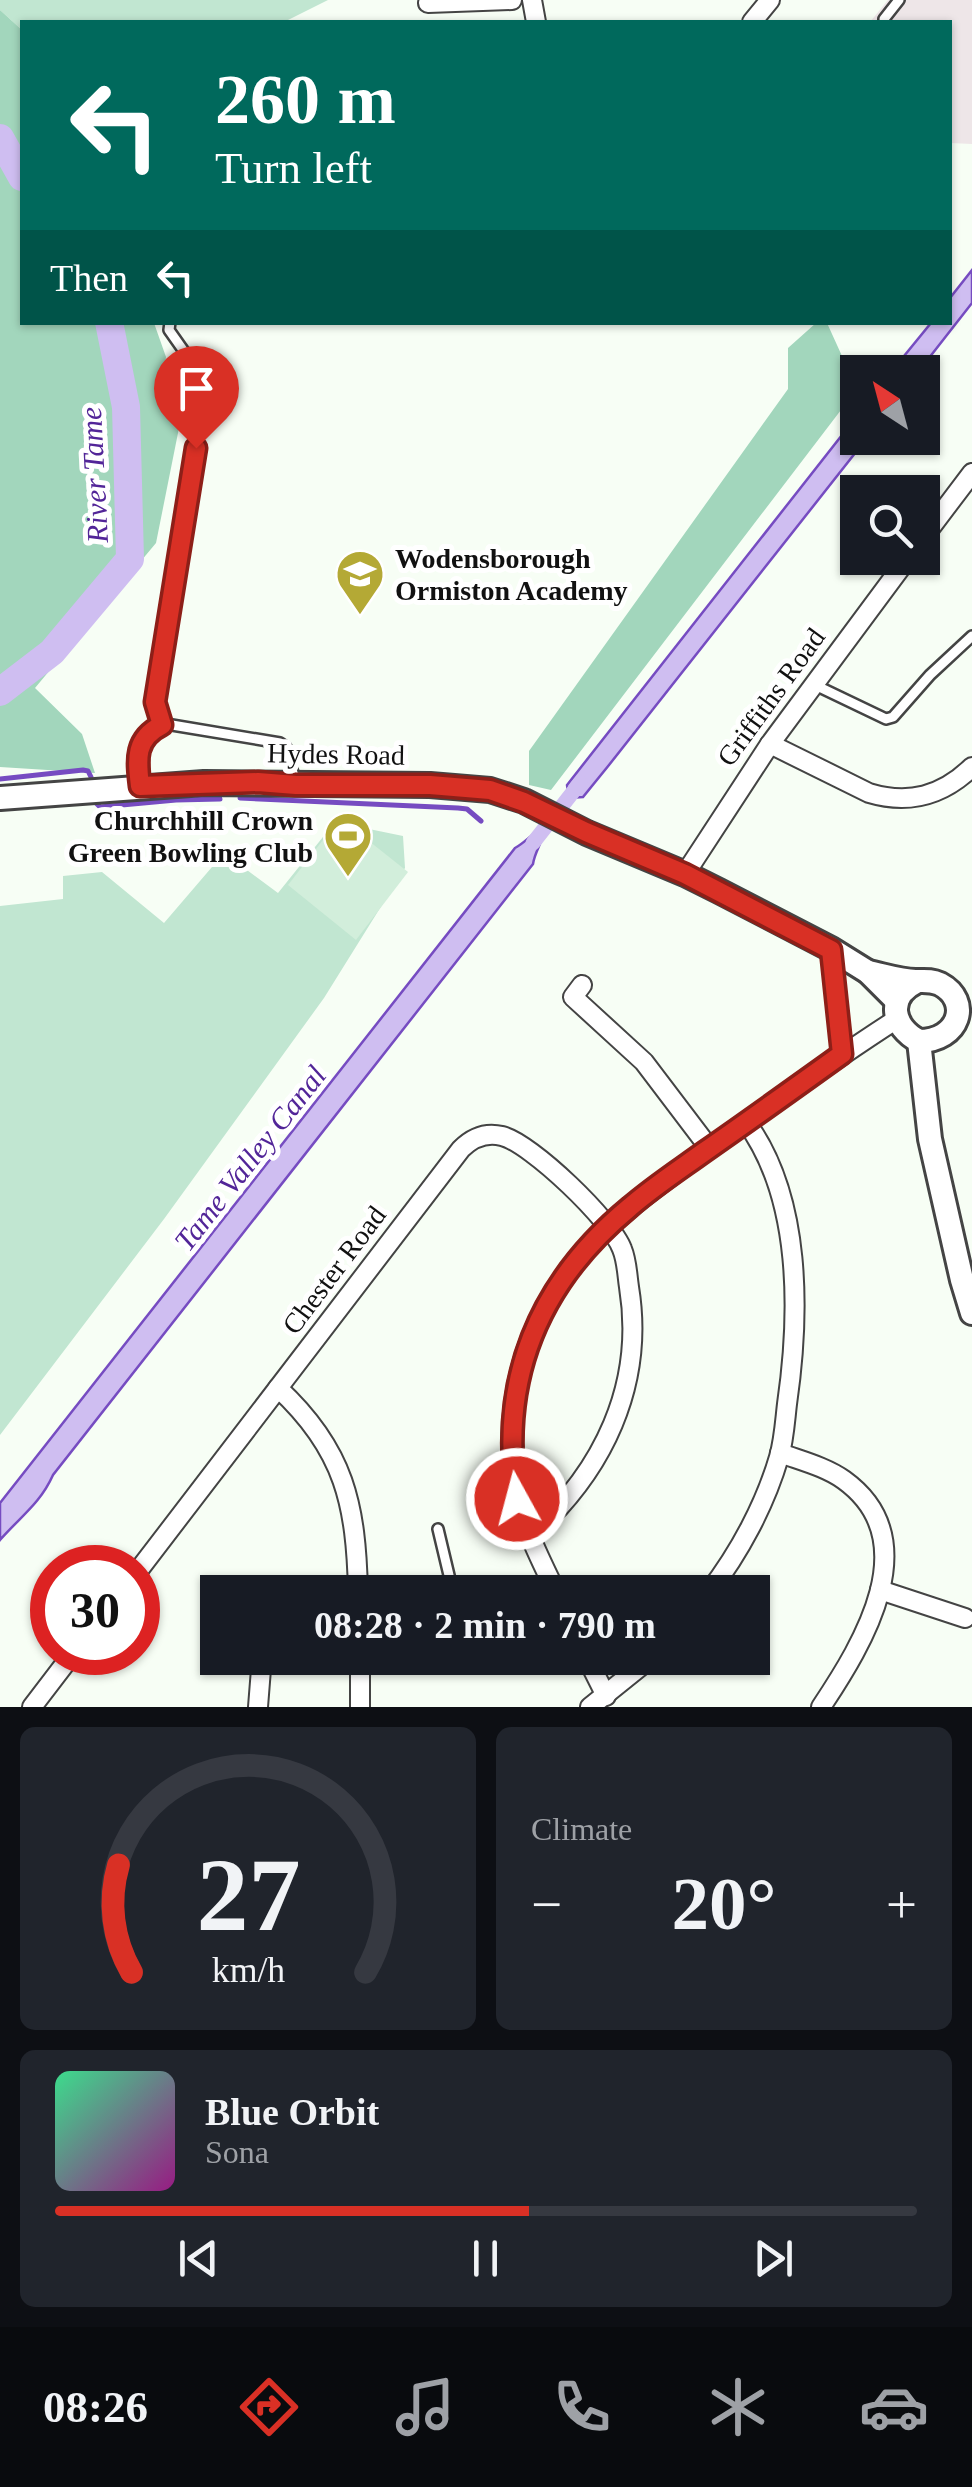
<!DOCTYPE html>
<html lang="en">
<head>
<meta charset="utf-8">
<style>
	body { margin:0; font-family:"Times New Roman",serif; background:#20242c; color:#f1f3f6; height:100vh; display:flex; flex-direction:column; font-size:38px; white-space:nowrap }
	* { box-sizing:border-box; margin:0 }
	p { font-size:32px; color:#9ea1a6 }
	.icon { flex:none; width:55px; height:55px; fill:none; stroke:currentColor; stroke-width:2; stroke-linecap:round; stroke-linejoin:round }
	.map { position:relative; height:1707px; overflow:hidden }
	.details { display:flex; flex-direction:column; gap:20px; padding:20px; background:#0d0f14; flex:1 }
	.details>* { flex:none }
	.guide { position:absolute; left:20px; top:20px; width:932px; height:305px; border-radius:0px; box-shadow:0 2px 8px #0004; background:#00695c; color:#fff; overflow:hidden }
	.needle { width:65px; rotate:324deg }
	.fabs { position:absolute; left:840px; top:355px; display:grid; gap:20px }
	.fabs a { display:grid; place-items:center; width:100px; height:100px; border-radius:0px; background:#171b24; box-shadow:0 2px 8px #0004; font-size:50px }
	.speed { position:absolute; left:30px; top:1545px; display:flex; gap:20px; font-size:50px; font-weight:700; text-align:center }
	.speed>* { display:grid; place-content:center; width:130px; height:130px; border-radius:50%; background:#171b24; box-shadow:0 2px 8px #0004; line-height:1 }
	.speed .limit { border:15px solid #d22; background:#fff; color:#111 }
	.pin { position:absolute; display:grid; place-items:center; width:85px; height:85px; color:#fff; margin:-102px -42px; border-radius:50% 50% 50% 0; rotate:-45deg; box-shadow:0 0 10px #0007 }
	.pin .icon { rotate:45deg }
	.me { position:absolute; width:110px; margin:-55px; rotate:353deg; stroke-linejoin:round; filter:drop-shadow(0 0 8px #0008) }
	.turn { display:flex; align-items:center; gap:35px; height:210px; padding:0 30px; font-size:45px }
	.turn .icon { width:130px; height:130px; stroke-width:2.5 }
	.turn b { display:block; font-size:70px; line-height:85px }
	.then { display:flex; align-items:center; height:95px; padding:0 30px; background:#0003; gap:20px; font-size:38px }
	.big { font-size:75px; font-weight:800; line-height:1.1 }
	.details .widget { flex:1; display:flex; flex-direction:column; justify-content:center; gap:15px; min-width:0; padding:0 35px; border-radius:15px; background:#20242c }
	.details .dial { align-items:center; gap:0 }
	.dial svg { height:260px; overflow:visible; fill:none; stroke:#363941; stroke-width:7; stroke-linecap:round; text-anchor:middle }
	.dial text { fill:#f1f3f6; stroke:none }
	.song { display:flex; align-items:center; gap:30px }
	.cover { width:120px; height:120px; border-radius:15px; background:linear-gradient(135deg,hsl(150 70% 55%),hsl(310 70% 35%)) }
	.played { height:10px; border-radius:5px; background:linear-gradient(90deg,#d93025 55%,#363941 55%) }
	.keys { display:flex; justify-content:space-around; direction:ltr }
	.heat { display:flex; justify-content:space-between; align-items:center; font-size:55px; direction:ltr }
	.details .tiles { flex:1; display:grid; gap:20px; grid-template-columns:1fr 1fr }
	.widget:last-child { grid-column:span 2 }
	.trip { position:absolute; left:200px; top:1575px; width:570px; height:100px; border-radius:0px; background:#171b24; box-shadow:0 2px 8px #0004; font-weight:800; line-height:100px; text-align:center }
	.menu { display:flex; height:160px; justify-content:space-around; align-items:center; background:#090b0e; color:#9ea1a6 }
	.menu .icon { width:70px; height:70px }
	.menu .selected { color:#d93025 }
	.menu b { font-size:45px; color:#f1f3f6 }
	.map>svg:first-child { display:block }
	.industrial { fill:#eee6e8 }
	.green { fill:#c1e6d1 }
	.forest { fill:#a2d6bc }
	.pitch { fill:#d2eedb }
	.water { fill:#cfbef1; stroke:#764cc1; stroke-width:2.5 }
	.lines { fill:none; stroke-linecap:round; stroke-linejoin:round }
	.stream { stroke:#764cc1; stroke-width:5 }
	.canal { stroke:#cfbef1; stroke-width:15 }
	.river { stroke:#cfbef1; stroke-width:28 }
	.service-casing { stroke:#444; stroke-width:14 }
	.minor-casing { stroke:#444; stroke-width:22 }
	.tertiary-casing { stroke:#444; stroke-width:28 }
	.service { stroke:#fff; stroke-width:9 }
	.minor { stroke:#fff; stroke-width:18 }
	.tertiary { stroke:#fff; stroke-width:22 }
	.route-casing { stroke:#8d1f18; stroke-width:25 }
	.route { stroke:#d93025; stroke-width:18 }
	.labels { text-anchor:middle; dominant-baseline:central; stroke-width:10; stroke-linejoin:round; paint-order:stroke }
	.poi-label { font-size:28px; font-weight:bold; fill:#111; stroke:#fff; text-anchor:start }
	.street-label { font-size:28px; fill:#111; stroke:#fff }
	.water-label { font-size:30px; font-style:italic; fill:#522598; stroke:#fff }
</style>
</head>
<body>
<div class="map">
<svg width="972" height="1707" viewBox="0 0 972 1707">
	<rect width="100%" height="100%" fill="#f7fef5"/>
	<path class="industrial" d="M888 0H972V144L950 143V22H870Z"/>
	<g class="green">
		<path d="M0 0H328L284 22H22V30L0 10Z"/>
		<path d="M335 822 403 836 405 868 324 998 164 1219 0 1435V906L63 899V876L102 872 164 923 224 853 278 893Z"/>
	</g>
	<g class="forest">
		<path d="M0 10 22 30V322L154 323 166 357 161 397 179 428 156 543 35 688 82 734 95 773 0 767Z"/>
		<path d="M816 323H827L857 389 551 790 529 785V751L788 389V348Z"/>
	</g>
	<path class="pitch" d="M340 818 408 872 356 940 288 885Z"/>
	<g class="water">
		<path d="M972 270V303L918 372H891L931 323 950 322V298Z"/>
		<path d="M857 416 858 438H867L609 765 583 797 569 798 567 785Z"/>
		<path d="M544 828C544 841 535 850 533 864L53 1475C40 1504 20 1517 0 1540V1503L515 848C526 842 533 832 544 828Z"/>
	</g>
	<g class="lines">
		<g class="stream">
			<path d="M0 779 83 770 88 771 91 777"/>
			<path d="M240 798 458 808 467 809 481 821"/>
			<path d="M96 803 100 807 176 800 220 799"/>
		</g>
		<path class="canal" d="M533 843 580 783"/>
		<g class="river">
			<path d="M0 138 22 177"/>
			<path d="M0 692 52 652 130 559 126 407 109 322"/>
		</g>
		<g class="service-casing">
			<g id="service">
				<path d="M884 19 899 0"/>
				<path d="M815 685 886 719 893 717 930 675 972 636"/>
				<path d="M162 725 155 702 207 384 169 330 170 322"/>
				<path d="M139 784C136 756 135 735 166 724L280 743 286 747 296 784"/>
				<path d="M831 952 841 1055"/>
				<path d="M438 1529 453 1592"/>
			</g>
		</g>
		<g class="minor-casing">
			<g id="minor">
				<path d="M532 0 536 22"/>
				<path d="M428 3 512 0"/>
				<path d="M752 22 770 0"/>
				<path d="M922 539 972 473"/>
				<path d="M770 744 869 793C909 805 942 796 972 767"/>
				<path d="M685 874 770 744 908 558"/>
				<path d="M582 985 573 997 644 1062 710 1149"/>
				<path d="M278 1388C345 1450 356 1505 358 1592"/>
				<path d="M780 1453C802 1461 826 1467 844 1480 927 1540 863 1644 821 1707"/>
				<path d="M138 1571 461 1149C472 1138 486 1132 502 1136 531 1143 612 1221 622 1249 627 1261 627 1274 629 1287 645 1385 603 1472 530 1536"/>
				<path d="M880 1590 965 1618"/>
				<path d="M556 1592C542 1563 527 1533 518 1501 509 1468 510 1430 515 1396 534 1275 617 1215 710 1148 772 1104 833 1060 897 1019"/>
				<path d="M709 1592C739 1553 765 1505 779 1457 784 1440 785 1421 787 1404 800 1314 802 1198 746 1122"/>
				<path d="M587 1658 606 1696"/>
				<path d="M32 1707 74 1652"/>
				<path d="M258 1707 261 1669 266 1658"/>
				<path d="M360 1707V1658"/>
				<path d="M590 1707 651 1658"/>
			</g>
		</g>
		<g class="tertiary-casing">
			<g id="tertiary">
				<path d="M0 798 204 783 430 785 490 790 524 801 587 833 685 874 719 891 831 949 868 972 897 1001"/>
				<path d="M868 972C883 975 901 981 916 981 925 981 931 980 940 984 972 1001 959 1041 919 1041 892 1027 886 997 916 982"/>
				<path d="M919 1041 930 1139 962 1280 972 1313"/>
			</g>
		</g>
		<use href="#service" class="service"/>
		<use href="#minor" class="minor"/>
		<use href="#tertiary" class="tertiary"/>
	</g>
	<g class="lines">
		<g class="route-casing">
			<path id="route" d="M196 448 155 702 162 725C134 739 137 760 140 786L258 782 296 785H430L490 790 524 802 586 832 685 874 831 950 842 1054C796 1087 750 1120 704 1152 679 1170 653 1187 630 1207 538 1283 498 1381 517 1499"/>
		</g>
		<use href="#route" class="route"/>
	</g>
	<defs>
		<g id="school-pin" transform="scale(2.5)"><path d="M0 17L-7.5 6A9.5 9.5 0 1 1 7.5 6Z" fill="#b4a935" stroke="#fff"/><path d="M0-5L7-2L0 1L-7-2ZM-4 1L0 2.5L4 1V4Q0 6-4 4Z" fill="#fff"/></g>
		<g id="stadium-pin" transform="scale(2.5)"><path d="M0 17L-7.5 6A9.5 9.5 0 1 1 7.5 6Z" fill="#b4a935" stroke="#fff"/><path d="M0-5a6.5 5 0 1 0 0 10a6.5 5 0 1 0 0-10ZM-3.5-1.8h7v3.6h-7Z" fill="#fff"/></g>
	</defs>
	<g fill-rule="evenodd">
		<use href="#school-pin" x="360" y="574"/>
		<use href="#stadium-pin" x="348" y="836"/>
	</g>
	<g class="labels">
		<g class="poi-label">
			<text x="395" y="558">Wodensborough<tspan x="395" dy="32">Ormiston Academy</tspan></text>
			<text x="313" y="820" text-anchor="end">Churchhill Crown<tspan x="313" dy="32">Green Bowling Club</tspan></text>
		</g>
		<g class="street-label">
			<text transform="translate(771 697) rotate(-54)">Griffiths Road</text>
			<text transform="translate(336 754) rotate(1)">Hydes Road</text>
			<text transform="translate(334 1270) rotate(-53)">Chester Road</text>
		</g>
		<g class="water-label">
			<text transform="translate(94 475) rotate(-93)">River Tame</text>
			<text transform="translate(250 1158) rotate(-52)">Tame Valley Canal</text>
		</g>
	</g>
</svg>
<div class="fabs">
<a><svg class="needle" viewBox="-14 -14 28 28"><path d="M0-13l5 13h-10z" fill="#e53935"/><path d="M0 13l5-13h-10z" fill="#9ea1a6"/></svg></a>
<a><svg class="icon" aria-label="search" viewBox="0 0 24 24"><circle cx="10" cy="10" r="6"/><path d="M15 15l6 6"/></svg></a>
</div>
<div class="speed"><div class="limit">30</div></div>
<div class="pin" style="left:196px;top:448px;background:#d93025"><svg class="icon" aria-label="arrive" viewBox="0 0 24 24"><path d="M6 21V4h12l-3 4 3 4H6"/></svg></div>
<svg class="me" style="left:517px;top:1499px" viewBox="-20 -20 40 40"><circle r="17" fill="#d93025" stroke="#fff" stroke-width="3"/><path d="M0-11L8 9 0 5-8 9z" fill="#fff"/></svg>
<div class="trip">08:28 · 2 min · 790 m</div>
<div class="guide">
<div class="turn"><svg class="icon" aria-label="left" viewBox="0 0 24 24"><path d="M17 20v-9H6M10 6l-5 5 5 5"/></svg><div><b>260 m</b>Turn left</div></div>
<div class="then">Then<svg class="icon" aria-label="left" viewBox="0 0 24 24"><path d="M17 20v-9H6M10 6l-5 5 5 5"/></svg></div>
</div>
</div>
<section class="details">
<div class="tiles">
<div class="widget dial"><svg viewBox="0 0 100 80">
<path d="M14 69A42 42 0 1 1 86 69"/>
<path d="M14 69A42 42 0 0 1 10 36" stroke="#d93025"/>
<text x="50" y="56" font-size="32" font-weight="700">27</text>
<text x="50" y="72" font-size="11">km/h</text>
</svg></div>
<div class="widget"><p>Climate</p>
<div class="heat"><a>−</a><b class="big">20°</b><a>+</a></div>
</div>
<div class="widget">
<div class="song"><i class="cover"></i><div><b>Blue Orbit</b><p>Sona</p></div></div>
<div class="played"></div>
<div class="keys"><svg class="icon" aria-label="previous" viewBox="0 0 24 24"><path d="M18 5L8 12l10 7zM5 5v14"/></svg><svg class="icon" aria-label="pause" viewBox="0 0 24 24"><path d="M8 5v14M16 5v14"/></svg><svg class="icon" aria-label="next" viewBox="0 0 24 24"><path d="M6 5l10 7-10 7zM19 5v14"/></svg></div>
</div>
</div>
</section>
<nav class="menu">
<b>08:26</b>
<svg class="icon selected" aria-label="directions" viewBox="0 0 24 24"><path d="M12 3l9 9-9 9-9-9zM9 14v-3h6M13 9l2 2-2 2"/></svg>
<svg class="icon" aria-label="music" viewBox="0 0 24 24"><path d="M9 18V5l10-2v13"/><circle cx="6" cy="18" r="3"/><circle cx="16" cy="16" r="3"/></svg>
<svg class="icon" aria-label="phone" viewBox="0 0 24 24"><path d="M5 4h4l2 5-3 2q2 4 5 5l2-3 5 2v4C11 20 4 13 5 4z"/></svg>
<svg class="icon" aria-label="climate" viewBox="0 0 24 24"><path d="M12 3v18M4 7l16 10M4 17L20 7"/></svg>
<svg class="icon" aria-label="car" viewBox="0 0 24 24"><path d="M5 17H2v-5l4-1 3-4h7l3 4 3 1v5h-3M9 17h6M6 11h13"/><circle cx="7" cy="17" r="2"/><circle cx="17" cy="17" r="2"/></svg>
</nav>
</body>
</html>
